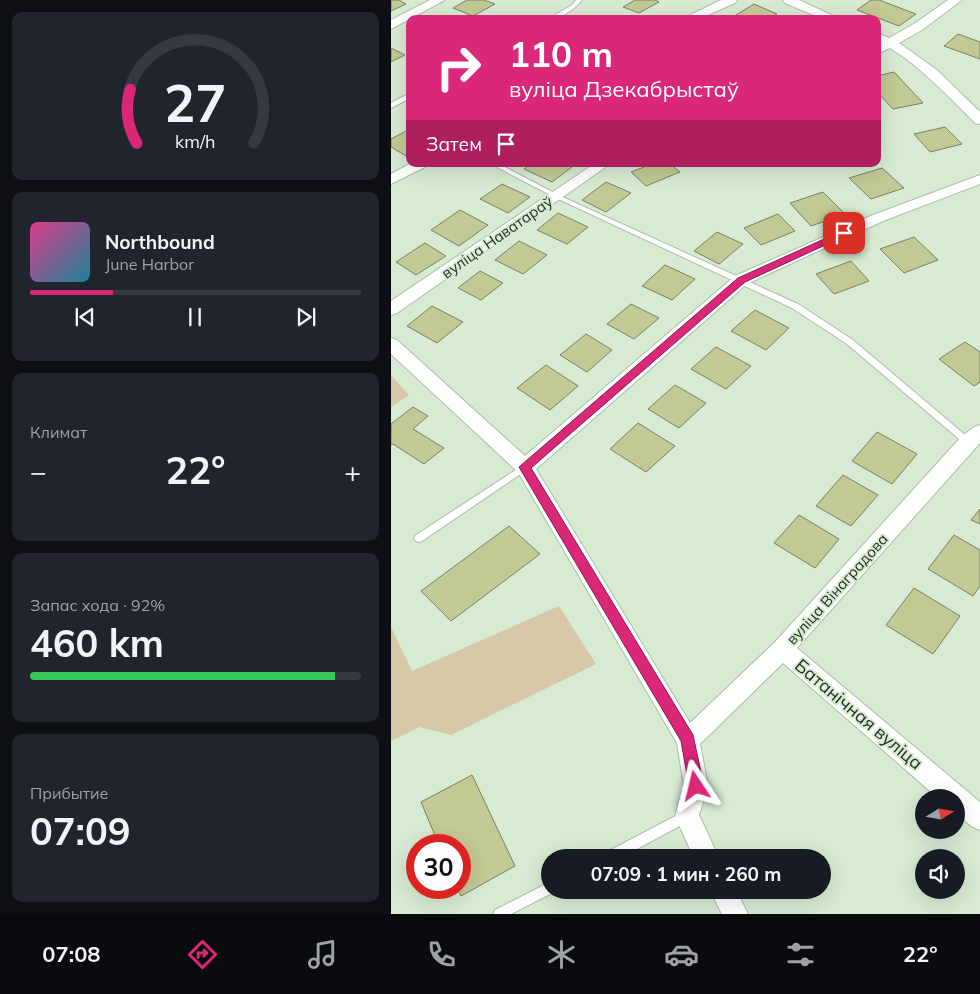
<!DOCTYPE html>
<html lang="ru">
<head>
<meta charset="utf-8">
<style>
	body { margin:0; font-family:Mulish,sans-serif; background:#20242c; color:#f1f3f6; height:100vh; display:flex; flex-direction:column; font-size:19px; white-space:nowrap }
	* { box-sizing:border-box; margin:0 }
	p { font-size:16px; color:#9ea1a6 }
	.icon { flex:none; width:28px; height:28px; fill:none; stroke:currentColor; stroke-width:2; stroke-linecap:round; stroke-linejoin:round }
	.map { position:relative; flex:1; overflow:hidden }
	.panel { display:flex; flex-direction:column; gap:12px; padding:12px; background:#0d0f14; width:391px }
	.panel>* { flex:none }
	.hud { position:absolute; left:15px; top:15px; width:475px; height:152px; border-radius:10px; box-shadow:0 5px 20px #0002; background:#db2777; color:#fff; overflow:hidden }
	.needle { width:32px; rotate:79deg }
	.controls { position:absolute; left:524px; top:789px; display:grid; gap:10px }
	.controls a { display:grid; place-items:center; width:50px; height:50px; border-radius:50%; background:#171b24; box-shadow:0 5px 20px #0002; font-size:25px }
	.speed { position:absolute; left:15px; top:834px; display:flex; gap:10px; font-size:25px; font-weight:700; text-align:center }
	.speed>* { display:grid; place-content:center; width:65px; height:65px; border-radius:50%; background:#171b24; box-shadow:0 5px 20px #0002; line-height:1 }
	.speed .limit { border:8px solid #d22; background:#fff; color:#111 }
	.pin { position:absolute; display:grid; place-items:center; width:42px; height:42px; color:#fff; margin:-21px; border-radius:10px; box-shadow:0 2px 8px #0006 }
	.me { position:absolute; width:55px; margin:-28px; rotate:350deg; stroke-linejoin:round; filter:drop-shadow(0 0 4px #0008) }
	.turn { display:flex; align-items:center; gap:18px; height:105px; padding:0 20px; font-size:22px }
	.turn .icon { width:65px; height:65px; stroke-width:2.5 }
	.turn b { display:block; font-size:35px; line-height:42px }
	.then { display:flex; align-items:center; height:48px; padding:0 20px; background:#0003; gap:10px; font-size:19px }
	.big { font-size:38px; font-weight:700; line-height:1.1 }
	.panel .card { flex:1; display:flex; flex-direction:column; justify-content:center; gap:8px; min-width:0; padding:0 18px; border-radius:10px; background:#20242c }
	.panel .dial { align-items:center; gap:0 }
	.dial svg { height:130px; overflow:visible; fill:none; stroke:#363941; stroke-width:7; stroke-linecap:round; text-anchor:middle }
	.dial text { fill:#f1f3f6; stroke:none }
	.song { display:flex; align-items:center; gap:15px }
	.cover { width:60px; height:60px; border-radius:8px; background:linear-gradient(135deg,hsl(330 70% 55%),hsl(190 70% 35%)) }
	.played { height:5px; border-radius:2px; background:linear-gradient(90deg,#db2777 25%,#363941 25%) }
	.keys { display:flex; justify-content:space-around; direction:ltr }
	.heat { display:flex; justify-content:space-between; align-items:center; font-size:28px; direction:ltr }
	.charge { height:8px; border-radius:4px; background:linear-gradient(90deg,#34c759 92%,#363941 0) }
	.trip { position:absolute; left:150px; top:849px; width:290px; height:50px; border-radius:25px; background:#171b24; box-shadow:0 5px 20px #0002; font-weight:700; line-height:50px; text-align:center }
	.menu { display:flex; height:80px; justify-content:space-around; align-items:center; background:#090b0e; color:#9ea1a6 }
	.menu .icon { width:35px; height:35px }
	.menu .on { color:#db2777 }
	.menu b { font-size:22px; color:#f1f3f6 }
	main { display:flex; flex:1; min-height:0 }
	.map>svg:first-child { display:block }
	.green { fill:#d6c8a8 }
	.building { fill:#c2c994; stroke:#7c8065 }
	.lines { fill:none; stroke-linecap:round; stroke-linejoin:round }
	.lane-casing { stroke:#acbea7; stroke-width:2 }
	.street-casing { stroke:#acbea7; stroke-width:2 }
	.lane { fill:#fff; fill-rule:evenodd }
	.street { fill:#fff; fill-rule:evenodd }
	.route { fill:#db2777; stroke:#8e194d }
	.labels { text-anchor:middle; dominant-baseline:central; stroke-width:4; stroke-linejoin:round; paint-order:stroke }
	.street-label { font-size:15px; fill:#272f25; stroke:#d7ead2 }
	.near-street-label { font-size:18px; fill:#272f25; stroke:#d7ead2 }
</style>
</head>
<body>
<main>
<section class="panel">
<div class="card dial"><svg viewBox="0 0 100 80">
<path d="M14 69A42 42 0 1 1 86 69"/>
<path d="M14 69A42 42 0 0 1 10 36" stroke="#db2777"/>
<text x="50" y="56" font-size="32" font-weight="700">27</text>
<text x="50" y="72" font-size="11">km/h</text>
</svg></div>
<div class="card">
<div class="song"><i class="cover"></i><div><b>Northbound</b><p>June Harbor</p></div></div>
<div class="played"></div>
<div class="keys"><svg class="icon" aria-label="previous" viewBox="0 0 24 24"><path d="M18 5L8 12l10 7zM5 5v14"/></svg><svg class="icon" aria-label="pause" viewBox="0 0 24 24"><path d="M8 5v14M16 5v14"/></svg><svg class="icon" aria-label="next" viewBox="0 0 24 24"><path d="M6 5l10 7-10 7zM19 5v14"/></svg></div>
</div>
<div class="card"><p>Климат</p>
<div class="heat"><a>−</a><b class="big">22°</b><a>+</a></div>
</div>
<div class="card"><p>Запас хода · 92%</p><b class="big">460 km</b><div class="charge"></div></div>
<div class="card"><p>Прибытие</p><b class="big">07:09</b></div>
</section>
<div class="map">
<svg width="589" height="914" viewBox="0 0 589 914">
	<rect width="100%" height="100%" fill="#d7ead2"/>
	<g class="green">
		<path d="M0 375 18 395 0 407Z"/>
		<path d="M168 606 205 664 60 735 29 727 0 741V627L21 671Z"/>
	</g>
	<g class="building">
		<path d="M0 0H8L15 4 0 11Z"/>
		<path d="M76 0H93L104 4 82 16 62 8Z"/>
		<path d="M244 0H264L268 2 248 13 232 7Z"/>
		<path d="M480 0H488L525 14 508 26 466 10Z"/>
		<path d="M363 4 386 14 378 19H354L345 15Z"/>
		<path d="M567 34 589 42V59L553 46Z"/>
		<path d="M0 48 14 55 0 62Z"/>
		<path d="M503 72 532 103 502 109 486 92V76Z"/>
		<path d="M554 127 571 144 539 152 523 134Z"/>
		<path d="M19 129V153L15 156 0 147V139Z"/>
		<path d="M140 164H174L181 167 161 182 133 169Z"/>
		<path d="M261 164H279L289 172 255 186 240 172Z"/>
		<path d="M491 168 513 188 480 199 458 178Z"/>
		<path d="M215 182 240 193 215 212 191 200Z"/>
		<path d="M111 184 139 197 117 213 89 199Z"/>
		<path d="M432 192 454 214 420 226 399 203Z"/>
		<path d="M69 210 97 225 68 246 40 230Z"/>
		<path d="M167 213 197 227 176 244 146 230Z"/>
		<path d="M387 214 404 231 370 245 353 228Z"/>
		<path d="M326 232 352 244 328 264 303 251Z"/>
		<path d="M523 237 547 260 513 273 489 249Z"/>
		<path d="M128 241 156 255 132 274 104 260Z"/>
		<path d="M34 243 55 256 25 275 5 262Z"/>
		<path d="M460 261 478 281 443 294 425 274Z"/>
		<path d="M274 265 304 279 281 300 251 286Z"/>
		<path d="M89 271 112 283 90 300 67 288Z"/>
		<path d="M240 304 268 318 243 339 216 324Z"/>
		<path d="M41 306 72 322 46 343 16 326Z"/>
		<path d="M364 310 398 328 375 350 340 331Z"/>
		<path d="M195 334 221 350 196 372 169 355Z"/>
		<path d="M574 342 589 352V382L583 386 548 359Z"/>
		<path d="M325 347 360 366 335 389 300 369Z"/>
		<path d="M155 365 187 386 159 410 126 388Z"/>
		<path d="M284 385 315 403 288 428 257 409Z"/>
		<path d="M22 407 37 416 22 429 53 448 33 464 2 444 0 445V424Z"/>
		<path d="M247 423 284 446 255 472 219 449Z"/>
		<path d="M486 432 526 454 501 484 461 461Z"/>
		<path d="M452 475 487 495 460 526 425 506Z"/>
		<path d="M589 509V524L580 520Z"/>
		<path d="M408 515 448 539 424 568 383 543Z"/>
		<path d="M118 526 149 554 60 621 30 591Z"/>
		<path d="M563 535 589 550V586L582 596 537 569Z"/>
		<path d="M523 588 569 616 542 654 495 625Z"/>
		<path d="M81 775 124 866 70 896 66 888H69V845H48L30 802Z"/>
	</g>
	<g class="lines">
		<g class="lane-casing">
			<g id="lane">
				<path d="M185 0H191C183 10 170 19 157 19L181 5Z"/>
				<path d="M19 93V98L0 108V103Z"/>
				<path d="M100 164H108L167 195 407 304 462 340 580 440 581 442 580 444H574L456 344 401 308 163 197Z"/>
				<path d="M134 464 137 465 138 467 137 469 31 541 28 542 25 541 23 538 25 535Z"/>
				<path d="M296 810 300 812 302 816 300 820 229 858H210L212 854Z"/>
				<path d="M159 882V890H164L163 892 120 914H102L104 910Z"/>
			</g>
		</g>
		<g class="street-casing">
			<g id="street">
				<path d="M39 0H54L0 29V20Z"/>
				<path d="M330 0H346L344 3 308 19H291Z"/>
				<path d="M392 0H408L449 19H432L394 3Z"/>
				<path d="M557 0H571L531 30 508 43 546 70 589 112V124L584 123C557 96 531 68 499 48L490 52 486 51V45L489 43 486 42V33L498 38 523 24Z"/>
				<path d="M19 164H36L34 167 0 184V174Z"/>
				<path d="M203 164H219L6 313 0 315V301Z"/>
				<path d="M589 175V184L492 221 356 284 145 469 299 723 384 642 570 437 583 427 589 425V443L406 648 589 802V830L580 826 565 813V798H547L392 663 309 744 317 786 308 815 328 858H303L284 816 293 786 286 743 127 472 0 354V338L6 340 134 456 344 276 482 215Z"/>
				<path d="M319 890H345L357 914H331Z"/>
			</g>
		</g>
		<use href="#lane" class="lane"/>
		<use href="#street" class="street"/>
	</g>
	<path class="route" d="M453 230 456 231V235L354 282 140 468 302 735 313 786 310 791 305 793 300 791 298 786 290 741 128 467 347 278Z"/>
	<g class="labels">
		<g class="street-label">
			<text transform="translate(106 237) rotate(-35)">вуліца Наватараў</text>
			<text transform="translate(446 589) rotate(-48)">вуліца Вінаградова</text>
		</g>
		<g class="near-street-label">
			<text transform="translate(468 714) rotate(40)">Батанічная вуліца</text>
		</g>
	</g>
</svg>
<div class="controls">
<a><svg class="needle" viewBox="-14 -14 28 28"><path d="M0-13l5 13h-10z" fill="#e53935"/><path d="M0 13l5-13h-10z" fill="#9ea1a6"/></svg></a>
<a><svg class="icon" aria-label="sound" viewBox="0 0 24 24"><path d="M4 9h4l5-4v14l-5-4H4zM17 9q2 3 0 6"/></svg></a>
</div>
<div class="speed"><div class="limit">30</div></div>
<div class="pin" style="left:453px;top:233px;background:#d93025"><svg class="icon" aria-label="arrive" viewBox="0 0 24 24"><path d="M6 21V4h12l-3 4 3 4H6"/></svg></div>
<svg class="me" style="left:305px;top:786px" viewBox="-20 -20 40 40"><path d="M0-17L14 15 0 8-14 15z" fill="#db2777" stroke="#fff" stroke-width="4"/></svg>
<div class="trip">07:09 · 1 мин · 260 m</div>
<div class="hud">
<div class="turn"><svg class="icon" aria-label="right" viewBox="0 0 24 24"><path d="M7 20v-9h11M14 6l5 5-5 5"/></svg><div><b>110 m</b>вуліца Дзекабрыстаў</div></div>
<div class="then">Затем<svg class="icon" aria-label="arrive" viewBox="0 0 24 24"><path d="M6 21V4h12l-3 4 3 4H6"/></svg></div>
</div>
</div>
</main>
<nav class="menu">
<b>07:08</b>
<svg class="icon on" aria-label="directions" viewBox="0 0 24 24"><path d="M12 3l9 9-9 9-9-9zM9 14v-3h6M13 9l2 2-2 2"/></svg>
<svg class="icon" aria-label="music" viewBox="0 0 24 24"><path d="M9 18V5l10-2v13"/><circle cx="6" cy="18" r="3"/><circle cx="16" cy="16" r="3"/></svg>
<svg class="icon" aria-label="phone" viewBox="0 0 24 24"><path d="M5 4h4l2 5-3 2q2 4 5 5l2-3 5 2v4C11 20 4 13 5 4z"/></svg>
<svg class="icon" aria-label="climate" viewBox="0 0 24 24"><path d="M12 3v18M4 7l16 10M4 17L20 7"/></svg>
<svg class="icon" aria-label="car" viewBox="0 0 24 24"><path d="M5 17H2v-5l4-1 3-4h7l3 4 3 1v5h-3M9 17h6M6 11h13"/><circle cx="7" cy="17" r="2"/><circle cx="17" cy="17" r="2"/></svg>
<svg class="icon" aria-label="filters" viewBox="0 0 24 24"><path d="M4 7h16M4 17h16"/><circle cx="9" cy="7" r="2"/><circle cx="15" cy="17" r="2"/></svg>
<b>22°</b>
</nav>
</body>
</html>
